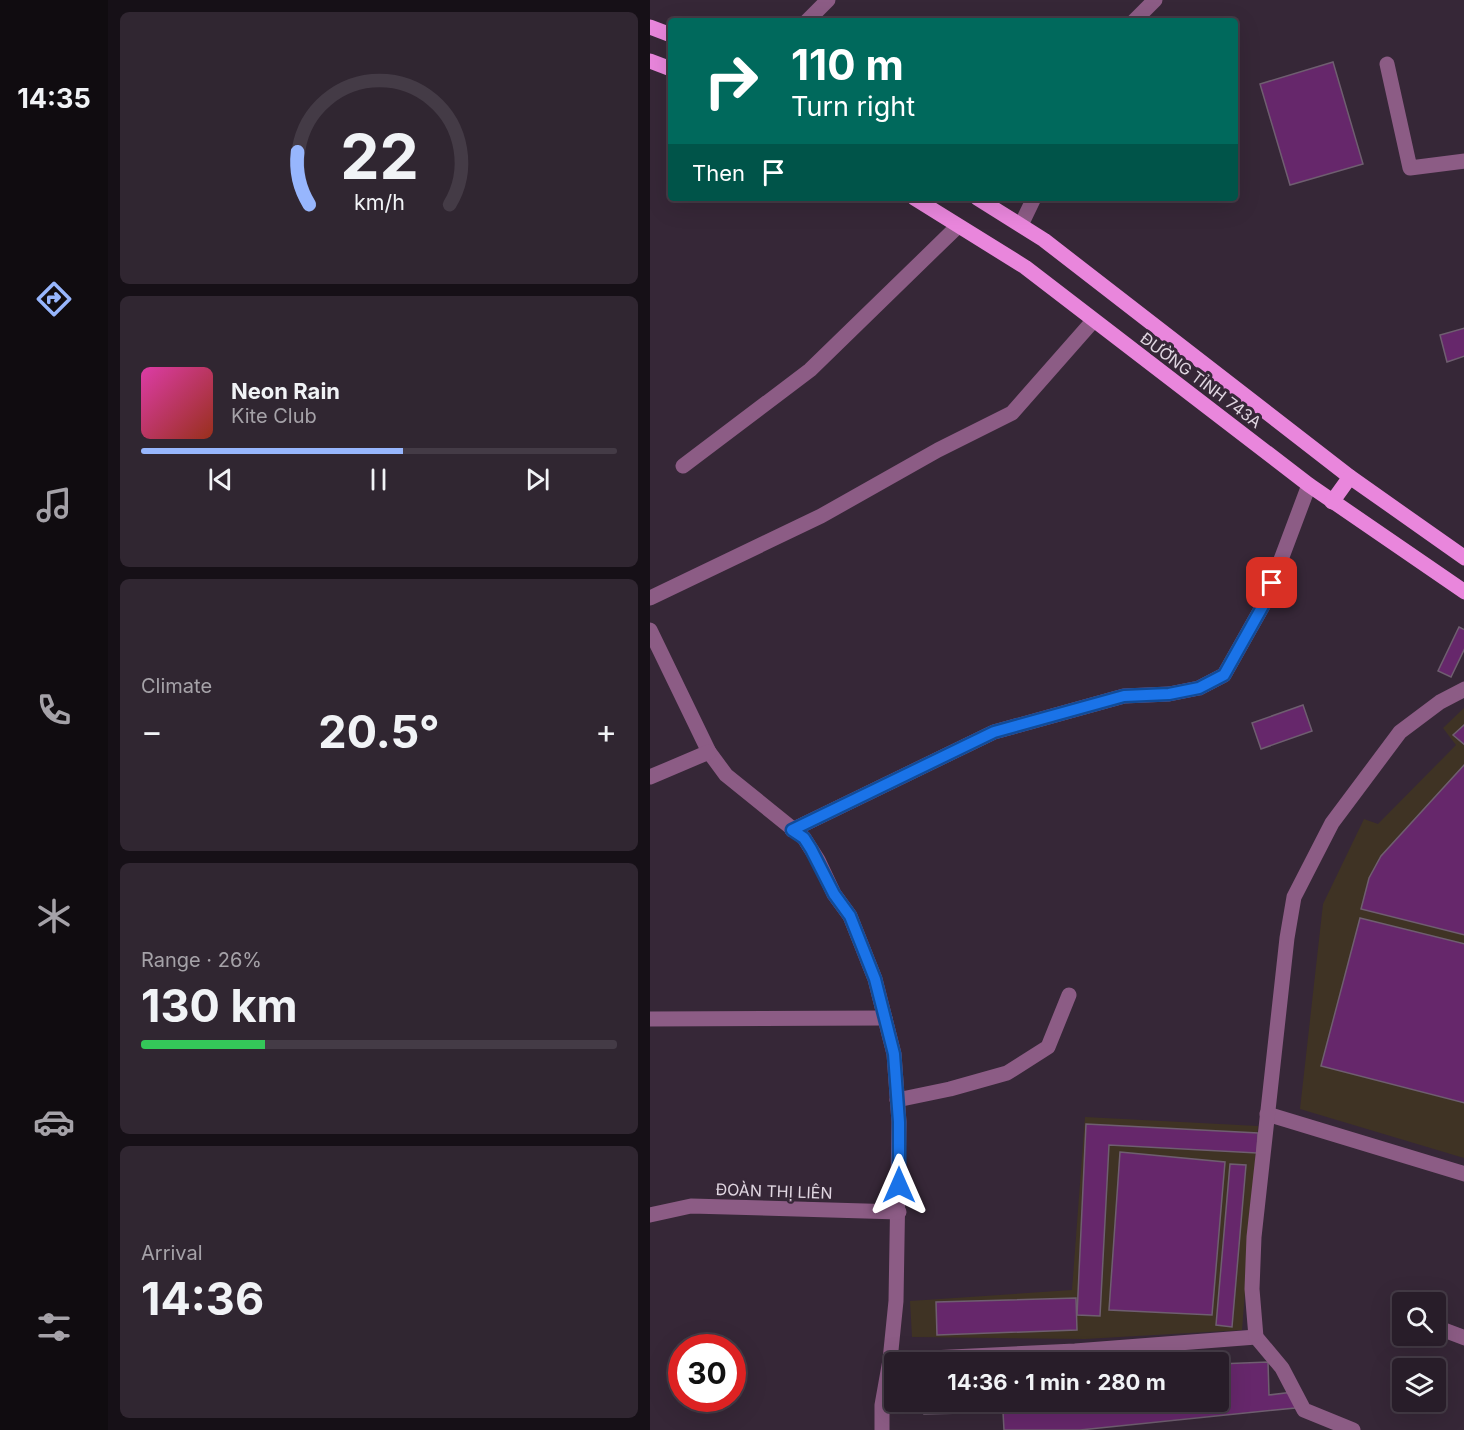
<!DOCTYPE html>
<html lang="en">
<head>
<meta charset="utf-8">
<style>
	body { margin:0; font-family:Inter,sans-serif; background:#302631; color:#f1f3f6; height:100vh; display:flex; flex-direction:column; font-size:22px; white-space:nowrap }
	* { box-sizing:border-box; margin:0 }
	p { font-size:20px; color:#a5a2a8 }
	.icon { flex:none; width:33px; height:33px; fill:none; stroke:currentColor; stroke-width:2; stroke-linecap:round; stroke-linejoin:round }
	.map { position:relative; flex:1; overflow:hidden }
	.details { display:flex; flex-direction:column; gap:12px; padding:12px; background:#161017; width:542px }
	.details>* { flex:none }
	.hud { position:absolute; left:18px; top:18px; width:570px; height:183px; border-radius:6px; box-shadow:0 6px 24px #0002,0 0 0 2px #443b46; background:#00695c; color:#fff; overflow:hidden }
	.buttons { position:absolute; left:742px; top:1292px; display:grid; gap:12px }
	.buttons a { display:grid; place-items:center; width:54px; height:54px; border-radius:6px; background:#281d29; box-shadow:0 6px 24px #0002,0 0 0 2px #443b46; font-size:30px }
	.speed { position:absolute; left:18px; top:1334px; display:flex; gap:12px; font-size:30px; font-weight:700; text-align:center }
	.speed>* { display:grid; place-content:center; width:78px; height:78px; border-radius:50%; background:#281d29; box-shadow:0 6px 24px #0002,0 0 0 2px #443b46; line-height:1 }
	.speed .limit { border:9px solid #d22; background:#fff; color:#111 }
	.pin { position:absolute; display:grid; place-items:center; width:51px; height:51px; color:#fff; margin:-26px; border-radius:12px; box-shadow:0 3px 9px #0006 }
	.me { position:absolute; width:66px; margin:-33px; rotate:0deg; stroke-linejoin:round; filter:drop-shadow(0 0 4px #0008) }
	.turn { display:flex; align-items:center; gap:21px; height:126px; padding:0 24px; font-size:27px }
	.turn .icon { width:78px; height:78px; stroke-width:2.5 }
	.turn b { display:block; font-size:42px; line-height:51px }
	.then { display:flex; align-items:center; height:57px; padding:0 24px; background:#0003; gap:12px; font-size:22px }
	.big { font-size:45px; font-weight:700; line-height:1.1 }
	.details .card { flex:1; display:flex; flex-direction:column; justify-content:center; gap:9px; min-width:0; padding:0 21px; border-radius:9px; background:#302631 }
	.details .dial { align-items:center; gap:0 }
	.dial svg { height:156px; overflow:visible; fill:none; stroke:#443b46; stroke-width:7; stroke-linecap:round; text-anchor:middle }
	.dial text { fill:#f1f3f6; stroke:none }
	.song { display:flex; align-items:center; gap:18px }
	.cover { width:72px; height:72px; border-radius:9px; background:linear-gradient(135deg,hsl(320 70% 55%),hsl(10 70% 35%)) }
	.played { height:6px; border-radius:3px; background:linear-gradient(90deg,#97b6fd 55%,#443b46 55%) }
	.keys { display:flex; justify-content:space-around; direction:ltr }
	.heat { display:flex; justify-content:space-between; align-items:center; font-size:33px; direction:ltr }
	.charge { height:9px; border-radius:4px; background:linear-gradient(90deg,#34c759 26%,#443b46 0) }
	.trip { position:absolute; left:234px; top:1352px; width:345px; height:60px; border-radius:6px; background:#281d29; box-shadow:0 6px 24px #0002,0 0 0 2px #443b46; font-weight:700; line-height:60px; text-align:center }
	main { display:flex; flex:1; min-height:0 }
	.menu { display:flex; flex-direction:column; width:108px; justify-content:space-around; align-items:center; background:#100c10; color:#a5a2a8 }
	.menu .icon { width:42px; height:42px }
	.menu .on { color:#97b6fd }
	.menu b { font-size:27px; color:#f1f3f6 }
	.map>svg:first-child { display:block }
	.commercial { fill:#3f3324 }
	.building { fill:#66276b; stroke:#6f5e70; stroke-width:1.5 }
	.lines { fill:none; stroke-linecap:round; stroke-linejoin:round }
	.minor { stroke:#8c5c85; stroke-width:15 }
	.major { stroke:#e986dc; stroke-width:15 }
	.route-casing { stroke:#114b97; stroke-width:15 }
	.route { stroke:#1a73e8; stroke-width:10 }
	.labels { text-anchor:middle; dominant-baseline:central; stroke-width:6; stroke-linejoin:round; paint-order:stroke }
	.street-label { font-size:16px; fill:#e0d6e1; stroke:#362737 }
</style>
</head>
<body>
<main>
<nav class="menu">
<b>14:35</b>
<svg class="icon on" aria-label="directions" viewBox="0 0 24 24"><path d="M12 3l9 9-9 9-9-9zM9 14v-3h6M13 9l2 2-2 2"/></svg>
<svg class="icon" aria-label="music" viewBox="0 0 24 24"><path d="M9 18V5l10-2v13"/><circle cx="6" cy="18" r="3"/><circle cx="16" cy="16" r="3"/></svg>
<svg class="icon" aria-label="phone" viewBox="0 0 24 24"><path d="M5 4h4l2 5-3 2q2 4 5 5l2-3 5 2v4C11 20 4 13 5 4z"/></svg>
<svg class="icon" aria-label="climate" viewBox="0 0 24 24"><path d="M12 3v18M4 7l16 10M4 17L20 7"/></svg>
<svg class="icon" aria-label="car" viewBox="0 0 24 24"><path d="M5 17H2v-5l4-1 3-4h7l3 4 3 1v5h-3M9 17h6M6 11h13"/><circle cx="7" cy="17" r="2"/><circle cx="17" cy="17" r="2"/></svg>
<svg class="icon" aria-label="filters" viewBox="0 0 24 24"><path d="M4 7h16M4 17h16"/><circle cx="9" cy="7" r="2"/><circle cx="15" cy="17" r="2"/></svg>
</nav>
<section class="details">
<div class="card dial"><svg viewBox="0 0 100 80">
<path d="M14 69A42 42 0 1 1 86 69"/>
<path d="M14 69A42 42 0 0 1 8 42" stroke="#97b6fd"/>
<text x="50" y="56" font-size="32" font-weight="700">22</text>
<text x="50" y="72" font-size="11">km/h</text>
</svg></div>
<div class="card">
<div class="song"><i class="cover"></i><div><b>Neon Rain</b><p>Kite Club</p></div></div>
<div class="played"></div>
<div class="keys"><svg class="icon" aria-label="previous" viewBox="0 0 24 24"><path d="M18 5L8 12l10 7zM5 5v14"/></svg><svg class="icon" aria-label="pause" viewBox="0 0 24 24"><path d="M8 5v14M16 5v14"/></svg><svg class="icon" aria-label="next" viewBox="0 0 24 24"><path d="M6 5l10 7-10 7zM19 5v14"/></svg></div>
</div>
<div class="card"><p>Climate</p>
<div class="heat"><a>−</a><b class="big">20.5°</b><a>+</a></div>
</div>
<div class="card"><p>Range · 26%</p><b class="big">130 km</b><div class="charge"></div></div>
<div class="card"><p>Arrival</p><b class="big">14:36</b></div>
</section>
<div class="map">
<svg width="815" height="1430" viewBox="0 0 815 1430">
	<rect width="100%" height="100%" fill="#362737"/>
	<g class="commercial">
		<path d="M814 708V1158L650 1109 673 904 714 819 728 824 806 745 793 728Z"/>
		<path d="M435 1117 608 1126 592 1330 435 1339 262 1337 260 1301 422 1290Z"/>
	</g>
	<g class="building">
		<path d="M683 62 713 164 640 185 610 84Z"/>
		<path d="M815 328V356L797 362 790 335Z"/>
		<path d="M809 627 815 630V648L801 677 788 671Z"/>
		<path d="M653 705 662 731 611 749 602 723Z"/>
		<path d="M815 724V745L803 735Z"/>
		<path d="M815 764V935L711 909 719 878 731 856Z"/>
		<path d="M710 918 815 944V1103L671 1066Z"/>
		<path d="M436 1124 608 1133 607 1153 459 1145 450 1316 427 1315Z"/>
		<path d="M470 1152 575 1162 562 1315 459 1310Z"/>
		<path d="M580 1164 596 1165 582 1327 566 1325Z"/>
		<path d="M426 1298 427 1330 287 1335 286 1302Z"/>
		<path d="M618 1362 619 1395 643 1392 645 1408 430 1430H354L353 1412 274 1414V1401H568V1364Z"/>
	</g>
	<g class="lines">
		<g class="minor">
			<path d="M157 21 178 0"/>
			<path d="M484 21 505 0"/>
			<path d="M737 64 760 168 815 161"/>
			<path d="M371 225 384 198"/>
			<path d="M33 466 160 370 308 226"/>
			<path d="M0 598 171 516 288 450 362 413 443 321"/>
			<path d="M0 630 59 752 76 775 154 838 168 860 184 894 200 916 225 979 244 1054 249 1122 246 1301 240 1360"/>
			<path d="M0 777 59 752"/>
			<path d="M142 830 344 732 474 696 519 694 549 688 574 675 615 602 659 485"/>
			<path d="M0 1019 235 1018"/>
			<path d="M247 1100 300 1089 357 1073 398 1047 419 995"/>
			<path d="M617 1114 815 1174"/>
			<path d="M0 1215 41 1206 249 1212"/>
			<path d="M786 1327 815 1338"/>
			<path d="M232 1430V1405L240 1360 425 1351 606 1337"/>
			<path d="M703 1430 654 1410 632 1368 606 1337 602 1289 604 1237 637 938 644 897 682 823 750 732 790 702 815 689"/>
		</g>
		<g class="major">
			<path d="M0 27 21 35"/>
			<path d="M0 61 21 69"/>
			<path d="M264 198 375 267 659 485 815 592"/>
			<path d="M327 198 394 240 700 477 815 558"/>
			<path d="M682 502 700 477"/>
		</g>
	</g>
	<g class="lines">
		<g class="route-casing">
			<path id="route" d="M249 1185V1122L244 1054 225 979 200 916 184 894 161 849 154 838 142 830 344 732 474 696 519 694 549 688 574 675 615 602 622 583"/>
		</g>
		<use href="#route" class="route"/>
	</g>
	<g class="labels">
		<g class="street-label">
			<text transform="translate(551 380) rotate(37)">ĐƯỜNG TỈNH 743A</text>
			<text transform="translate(124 1191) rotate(2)">ĐOÀN THỊ LIÊN</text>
		</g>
	</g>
</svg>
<div class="buttons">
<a><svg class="icon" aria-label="search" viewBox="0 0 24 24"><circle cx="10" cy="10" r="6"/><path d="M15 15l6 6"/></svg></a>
<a><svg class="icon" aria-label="layers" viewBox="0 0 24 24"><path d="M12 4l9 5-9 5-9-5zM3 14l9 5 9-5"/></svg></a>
</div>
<div class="speed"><div class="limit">30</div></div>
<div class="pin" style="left:622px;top:583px;background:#d93025"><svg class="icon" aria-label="arrive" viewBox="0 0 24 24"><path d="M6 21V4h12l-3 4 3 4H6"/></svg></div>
<svg class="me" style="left:249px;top:1185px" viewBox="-20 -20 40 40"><path d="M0-17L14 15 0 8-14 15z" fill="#1a73e8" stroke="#fff" stroke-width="4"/></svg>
<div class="trip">14:36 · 1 min · 280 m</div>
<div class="hud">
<div class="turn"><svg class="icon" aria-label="right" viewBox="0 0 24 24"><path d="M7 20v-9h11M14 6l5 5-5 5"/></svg><div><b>110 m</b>Turn right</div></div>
<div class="then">Then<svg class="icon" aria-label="arrive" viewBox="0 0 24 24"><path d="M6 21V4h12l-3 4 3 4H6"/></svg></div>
</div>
</div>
</main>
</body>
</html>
